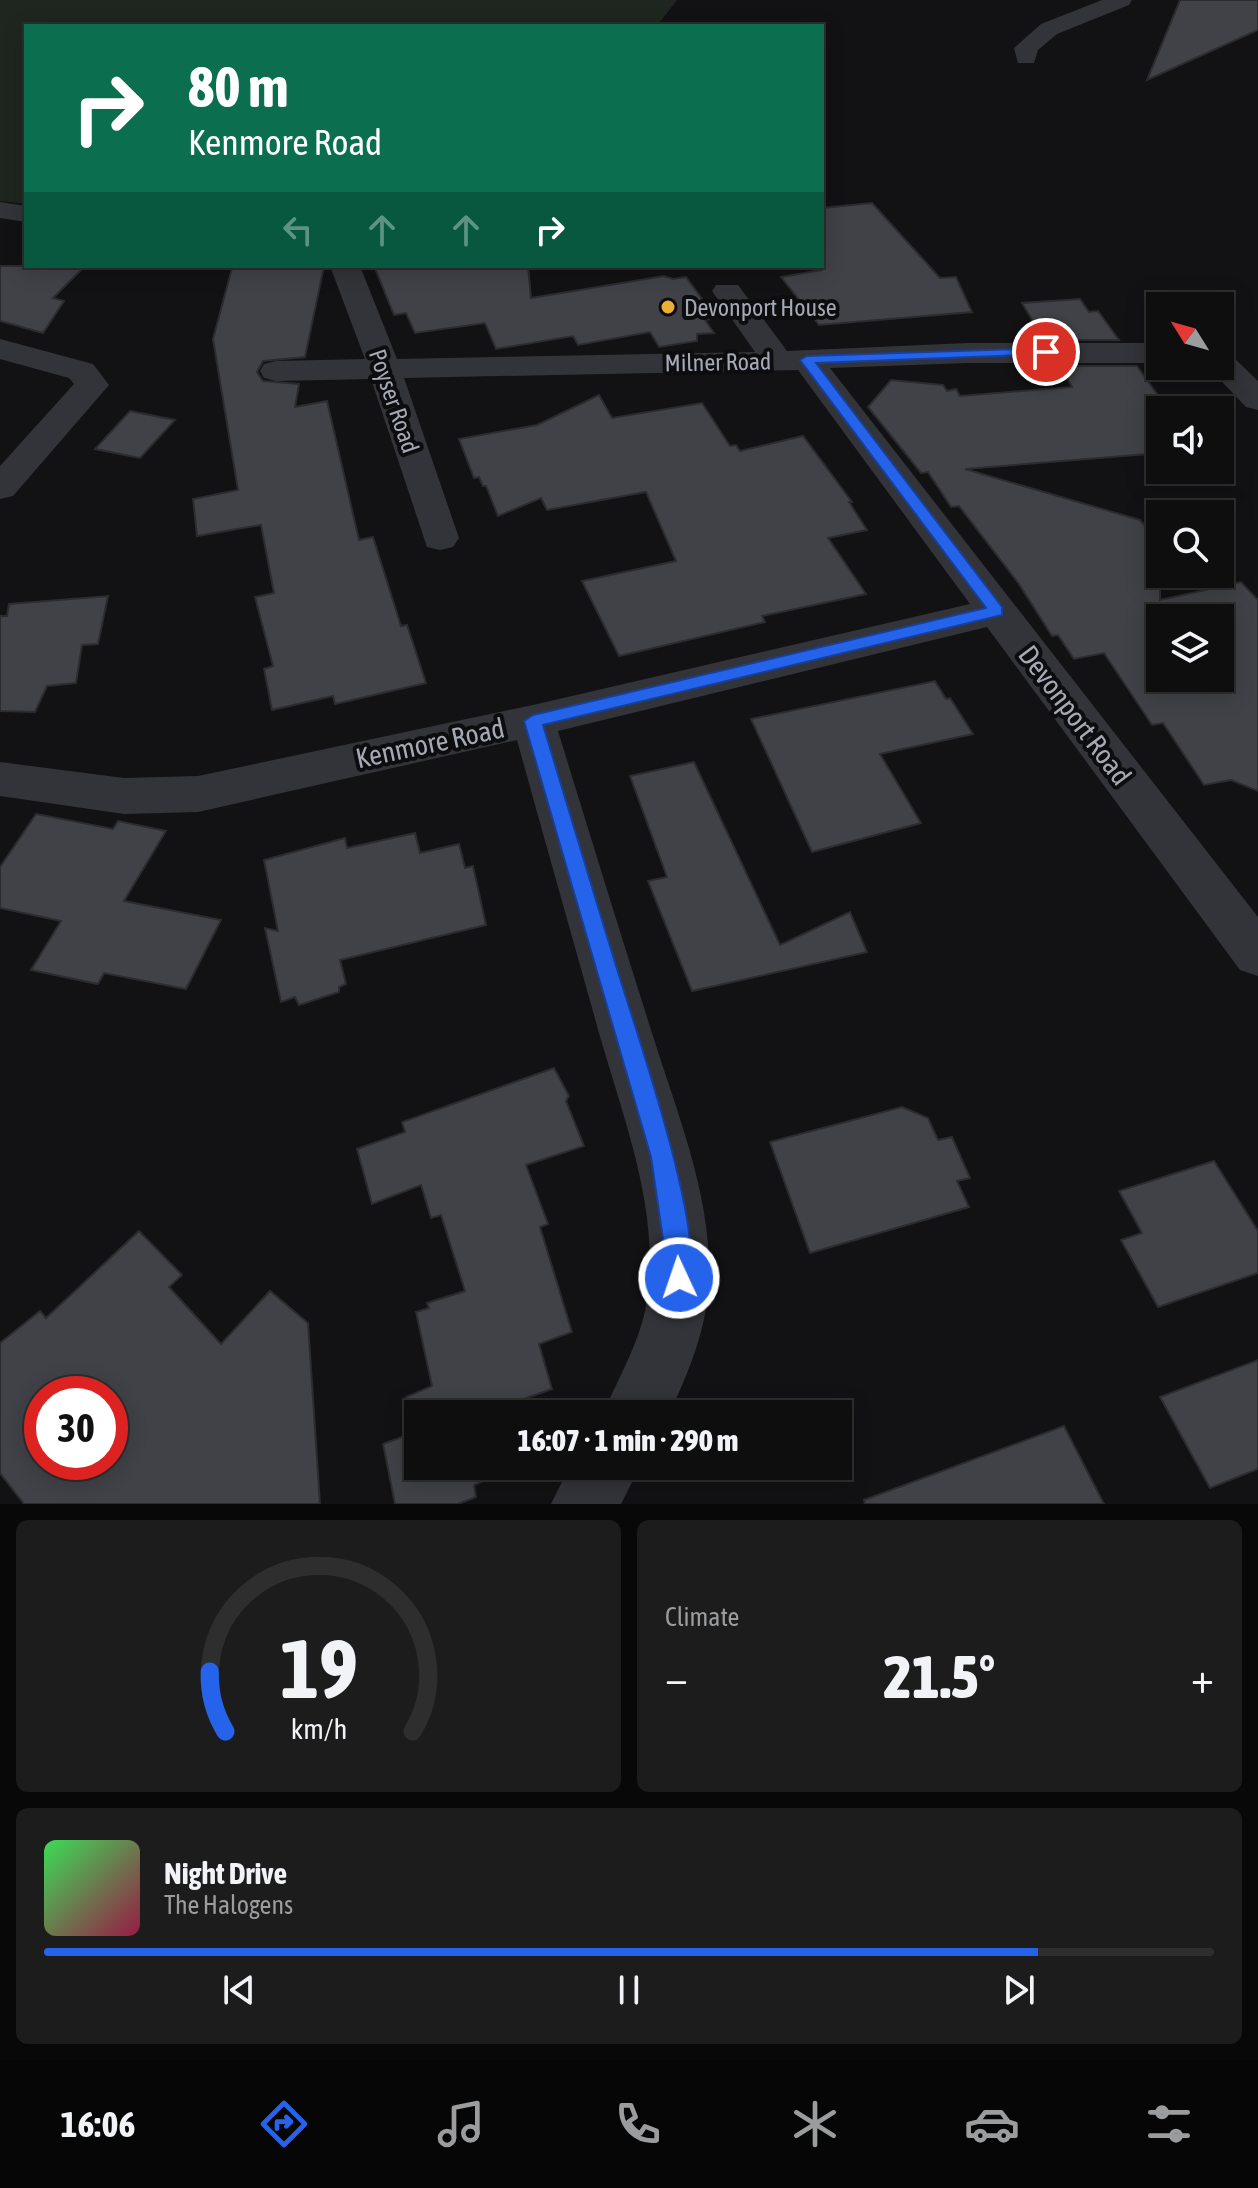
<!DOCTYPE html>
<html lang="en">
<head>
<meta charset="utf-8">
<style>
	body { margin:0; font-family:"Asap Condensed",sans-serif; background:#1c1c1d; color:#f1f3f6; height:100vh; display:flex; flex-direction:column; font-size:30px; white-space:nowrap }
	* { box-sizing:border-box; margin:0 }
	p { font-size:26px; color:#9b9c9e }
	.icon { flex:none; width:44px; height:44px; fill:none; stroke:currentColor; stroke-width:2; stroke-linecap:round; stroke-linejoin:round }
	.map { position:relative; height:1504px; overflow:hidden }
	.details { display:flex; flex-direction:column; gap:16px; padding:16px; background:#080808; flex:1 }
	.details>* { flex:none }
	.hud { position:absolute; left:24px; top:24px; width:800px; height:244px; border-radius:0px; box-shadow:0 4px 20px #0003,0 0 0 2px #2e2e2f; background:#0b6e4f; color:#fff; overflow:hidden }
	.needle { width:52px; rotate:307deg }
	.buttons { position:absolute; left:1146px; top:292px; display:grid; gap:16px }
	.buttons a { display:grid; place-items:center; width:88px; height:88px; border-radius:0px; background:#0e0e0f; box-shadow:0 4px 20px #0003,0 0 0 2px #2e2e2f; font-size:40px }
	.speed { position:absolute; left:24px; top:1376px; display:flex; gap:16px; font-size:40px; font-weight:700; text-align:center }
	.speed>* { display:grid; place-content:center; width:104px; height:104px; border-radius:50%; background:#0e0e0f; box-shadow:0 4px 20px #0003,0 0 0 2px #2e2e2f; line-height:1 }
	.speed .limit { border:12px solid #d22; background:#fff; color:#111 }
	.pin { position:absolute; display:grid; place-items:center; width:68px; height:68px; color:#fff; margin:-34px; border:4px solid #fff; border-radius:50%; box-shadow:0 2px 8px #0007 }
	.me { position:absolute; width:88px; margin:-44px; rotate:357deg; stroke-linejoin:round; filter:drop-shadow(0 0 6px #0008) }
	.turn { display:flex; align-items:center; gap:28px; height:168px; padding:0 32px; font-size:36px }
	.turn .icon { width:104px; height:104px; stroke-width:2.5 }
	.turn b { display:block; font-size:56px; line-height:68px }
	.lanes { display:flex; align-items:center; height:76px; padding:0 32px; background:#0003; justify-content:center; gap:40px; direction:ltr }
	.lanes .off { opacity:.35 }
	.big { font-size:60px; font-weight:800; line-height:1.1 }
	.details .tile { flex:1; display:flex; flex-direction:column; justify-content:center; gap:12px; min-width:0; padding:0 28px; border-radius:12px; background:#1c1c1d }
	.details .dial { align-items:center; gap:0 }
	.dial svg { height:208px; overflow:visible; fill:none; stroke:#2e2e2f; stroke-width:7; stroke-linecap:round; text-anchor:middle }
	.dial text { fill:#f1f3f6; stroke:none }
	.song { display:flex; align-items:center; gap:24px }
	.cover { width:96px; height:96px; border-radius:12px; background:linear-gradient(135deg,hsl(130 70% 55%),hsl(340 70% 35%)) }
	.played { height:8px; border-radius:4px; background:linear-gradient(90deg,#2563eb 85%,#2e2e2f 85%) }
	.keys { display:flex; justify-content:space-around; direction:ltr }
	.heat { display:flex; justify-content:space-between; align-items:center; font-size:44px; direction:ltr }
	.details .tiles { flex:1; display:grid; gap:16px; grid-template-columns:1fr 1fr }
	.tile:last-child { grid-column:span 2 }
	.trip { position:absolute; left:404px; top:1400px; width:448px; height:80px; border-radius:0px; background:#0e0e0f; box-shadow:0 4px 20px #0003,0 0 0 2px #2e2e2f; font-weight:800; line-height:80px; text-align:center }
	.tabs { display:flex; height:128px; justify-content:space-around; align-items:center; background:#060606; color:#9b9c9e }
	.tabs .icon { width:56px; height:56px }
	.tabs .on { color:#2563eb }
	.tabs b { font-size:36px; color:#f1f3f6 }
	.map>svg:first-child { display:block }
	.green { fill:#1f2620 }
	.building { fill:#414247; stroke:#2c2c30; stroke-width:2; fill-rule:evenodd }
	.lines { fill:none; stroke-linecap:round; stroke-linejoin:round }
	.minor { fill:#333439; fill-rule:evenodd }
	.route { fill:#2563eb; stroke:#184099; stroke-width:2 }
	.poi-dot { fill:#eaaf34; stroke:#0d0d0f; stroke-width:3 }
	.labels { text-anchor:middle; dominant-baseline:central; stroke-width:8; stroke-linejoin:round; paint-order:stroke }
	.far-poi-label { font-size:24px; fill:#a4a9b4; stroke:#0d0d0f; text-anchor:start }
	.far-street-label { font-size:24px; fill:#a4a9b4; stroke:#0d0d0f }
	.street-label { font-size:28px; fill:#a4a9b4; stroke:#0d0d0f }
</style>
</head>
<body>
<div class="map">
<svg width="1258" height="1504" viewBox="0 0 1258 1504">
	<rect width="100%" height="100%" fill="#121214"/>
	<path class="green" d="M0 0H677L657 26H26V204L0 201Z"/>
	<g class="building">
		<path d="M1180 0H1258V30L1147 80Z"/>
		<path d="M872 203 940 278 956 277 972 312 819 325 781 277 822 270V208Z"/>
		<path d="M0 266H85L53 298 64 301 43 333 0 321Z"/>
		<path d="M240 266H324L305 357 263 361 257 372 263 381 299 384 295 407 327 401 359 540 373 537 401 626 407 625 426 683 335 704 333 696 272 710 264 669 273 666 255 597 274 593 261 525 197 536 193 499 238 490 213 339 232 268Z"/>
		<path d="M374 266H528L531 298 664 276 673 279 686 277 716 318 705 320 714 333 697 334V341L659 347 650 332 578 345 573 336 496 349 485 323 415 333 406 313 394 315Z"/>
		<path d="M1080 299 1089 312 1098 311 1119 340H1044L1022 303Z"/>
		<path d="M1060 366H1137L1160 398V453L965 469 1140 520 1152 534 1147 548 1160 562V600L1241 582 1258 600V791L1231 780 1204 785 1163 723 1152 725 1104 653 1074 659 1058 635 1052 636 1019 584 959 506 951 507 928 472 921 473 868 407 891 380 943 385 947 391 956 389 960 396 1072 387ZM1160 618H1220V678H1160Z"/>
		<path d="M599 395 612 418 702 403 730 446 736 445 740 451 803 436 852 502H849L867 530 828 538 866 594 762 616 765 622 619 656 582 581 676 561 646 492 547 510 541 498 498 516 486 486H483L479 477 474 478 459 439 537 425Z"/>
		<path d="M130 411 175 420 140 458 95 449Z"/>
		<path d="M108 596 98 644 82 645 76 683 47 686 35 712 0 711V616H7L9 604Z"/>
		<path d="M935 681 946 699 950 698 973 734 880 754 921 823 812 852 751 719Z"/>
		<path d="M694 762 780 945 850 912 867 952 692 991 648 881 667 877 630 776Z"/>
		<path d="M36 814 113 829 118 821 166 831 124 901 221 920 186 989 104 973 98 984 31 970 61 921 0 908V867Z"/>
		<path d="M415 833 420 853 459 844 465 868 473 866 486 925 340 960 346 984 339 987V992L299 1005 295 997 281 1002 265 928 278 931 264 860 345 838 347 848Z"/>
		<path d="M554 1068 569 1096 566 1101 584 1146 526 1165 548 1224 540 1227 572 1332 539 1344 552 1389 521 1400 525 1414H418V1466H519L474 1485 476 1497 458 1504H395L383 1444 413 1433 406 1397 432 1386 416 1312 429 1308 427 1303 465 1291 441 1215 431 1218 421 1185 372 1204 357 1149 405 1132 402 1122Z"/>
		<path d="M902 1107 928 1118 938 1140 952 1137 970 1178 957 1181 969 1207 810 1253 770 1142Z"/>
		<path d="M1214 1161 1258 1231V1273L1158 1307 1121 1240 1142 1233 1119 1191Z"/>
		<path d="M139 1231 182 1275 169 1287 221 1344 270 1291 308 1323 320 1504H24L0 1473V1343L40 1311 46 1318ZM42 1394H110V1462H42Z"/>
		<path d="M1258 1360V1469L1210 1488 1160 1397Z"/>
		<path d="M1064 1426 1104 1504H865L864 1500Z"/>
	</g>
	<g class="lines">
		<g class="minor">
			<path d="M1102 0H1132L1129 5 1057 34 1038 50 1034 63H1018L1014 48 1041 24Z"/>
			<path d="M0 202 26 206V222L0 218Z"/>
			<path d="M330 266H360L397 359 755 352 712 291 716 285H738L787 351 968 343H1160V363H968L830 368 1258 917V976L1240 970 987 627 558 731C589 832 620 932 652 1033 677 1113 712 1196 709 1281 707 1328 689 1372 669 1414H603C620 1374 642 1339 648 1295 659 1207 623 1117 599 1033 572 936 544 838 517 740L198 812 124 814 0 796V762L124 778 198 776 533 705 970 604 798 370 404 378 459 538 453 547 440 550 427 547 371 379 276 381 264 378 260 371 264 364 276 361 365 359Z"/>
			<path d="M0 339 93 364 109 385 13 496 0 499V466L74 384 69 378 0 359Z"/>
			<path d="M1220 352 1231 355 1258 381V410L1246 407 1207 366H1220Z"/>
			<path d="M570 1466H640L621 1504H551Z"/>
		</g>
	</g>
	<path class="route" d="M1046 348 1050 349V354L816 363 1002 607V615L543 725C568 807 592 888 617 969 635 1028 708 1237 688 1287L679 1290 670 1287 651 1157 524 721 533 715 986 608 800 360 807 356Z"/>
	<circle class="poi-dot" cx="668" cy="307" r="8"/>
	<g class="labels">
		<g class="far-poi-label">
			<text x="684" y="307">Devonport House</text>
		</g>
		<g class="far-street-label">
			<text transform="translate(718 362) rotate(-1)">Milner Road</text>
			<text transform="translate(394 401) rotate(71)">Poyser Road</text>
		</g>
		<g class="street-label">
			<text transform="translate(1075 715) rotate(53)">Devonport Road</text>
			<text transform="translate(430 743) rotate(-12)">Kenmore Road</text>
		</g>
	</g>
</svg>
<div class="buttons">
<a><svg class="needle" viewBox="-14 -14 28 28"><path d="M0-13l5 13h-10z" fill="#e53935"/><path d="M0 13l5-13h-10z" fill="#9b9c9e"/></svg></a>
<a><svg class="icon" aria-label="sound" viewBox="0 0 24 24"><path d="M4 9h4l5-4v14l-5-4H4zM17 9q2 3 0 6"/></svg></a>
<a><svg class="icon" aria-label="search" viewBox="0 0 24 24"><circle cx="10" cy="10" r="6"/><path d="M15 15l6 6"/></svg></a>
<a><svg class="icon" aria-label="layers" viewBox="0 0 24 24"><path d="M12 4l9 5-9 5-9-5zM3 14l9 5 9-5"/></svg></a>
</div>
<div class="speed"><div class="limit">30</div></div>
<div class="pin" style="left:1046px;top:352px;background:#d93025"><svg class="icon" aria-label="arrive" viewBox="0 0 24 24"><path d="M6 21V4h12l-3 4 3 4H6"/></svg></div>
<svg class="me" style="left:679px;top:1278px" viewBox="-20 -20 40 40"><circle r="17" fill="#2563eb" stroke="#fff" stroke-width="3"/><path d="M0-11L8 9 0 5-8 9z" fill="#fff"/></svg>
<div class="trip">16:07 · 1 min · 290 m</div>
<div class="hud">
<div class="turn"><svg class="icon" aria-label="right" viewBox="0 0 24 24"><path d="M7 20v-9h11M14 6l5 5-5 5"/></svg><div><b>80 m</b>Kenmore Road</div></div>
<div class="lanes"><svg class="icon off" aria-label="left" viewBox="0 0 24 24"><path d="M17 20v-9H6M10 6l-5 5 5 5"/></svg><svg class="icon off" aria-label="ahead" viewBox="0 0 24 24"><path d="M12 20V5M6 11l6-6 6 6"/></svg><svg class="icon off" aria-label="ahead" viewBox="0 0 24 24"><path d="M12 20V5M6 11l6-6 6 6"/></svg><svg class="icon" aria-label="right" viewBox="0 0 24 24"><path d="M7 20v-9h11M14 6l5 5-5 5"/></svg></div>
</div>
</div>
<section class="details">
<div class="tiles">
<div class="tile dial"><svg viewBox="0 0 100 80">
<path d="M14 69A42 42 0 1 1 86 69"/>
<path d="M14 69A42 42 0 0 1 8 46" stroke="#2563eb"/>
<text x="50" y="56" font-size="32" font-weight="700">19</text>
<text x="50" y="72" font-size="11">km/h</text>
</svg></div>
<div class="tile"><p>Climate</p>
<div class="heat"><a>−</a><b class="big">21.5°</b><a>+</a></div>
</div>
<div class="tile">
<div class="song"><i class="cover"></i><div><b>Night Drive</b><p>The Halogens</p></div></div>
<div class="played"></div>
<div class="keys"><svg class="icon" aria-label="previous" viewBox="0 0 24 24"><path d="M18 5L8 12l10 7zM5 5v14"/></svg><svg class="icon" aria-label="pause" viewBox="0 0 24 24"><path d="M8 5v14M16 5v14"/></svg><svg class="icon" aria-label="next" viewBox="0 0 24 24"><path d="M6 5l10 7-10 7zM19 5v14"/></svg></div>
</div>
</div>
</section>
<nav class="tabs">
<b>16:06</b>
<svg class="icon on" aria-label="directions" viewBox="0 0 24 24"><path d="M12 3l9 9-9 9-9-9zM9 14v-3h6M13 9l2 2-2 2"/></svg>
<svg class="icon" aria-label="music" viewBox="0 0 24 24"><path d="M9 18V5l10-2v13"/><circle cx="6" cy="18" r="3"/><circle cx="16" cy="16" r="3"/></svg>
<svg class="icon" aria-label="phone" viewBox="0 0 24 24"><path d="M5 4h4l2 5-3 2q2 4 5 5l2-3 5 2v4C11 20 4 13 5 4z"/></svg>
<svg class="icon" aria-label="climate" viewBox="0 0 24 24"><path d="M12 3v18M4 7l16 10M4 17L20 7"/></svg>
<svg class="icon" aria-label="car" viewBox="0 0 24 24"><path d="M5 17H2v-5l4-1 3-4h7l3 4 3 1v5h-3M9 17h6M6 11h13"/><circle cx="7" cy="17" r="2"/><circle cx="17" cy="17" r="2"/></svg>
<svg class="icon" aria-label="filters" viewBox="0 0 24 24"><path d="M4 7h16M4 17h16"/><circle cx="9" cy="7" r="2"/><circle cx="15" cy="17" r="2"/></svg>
</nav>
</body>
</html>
